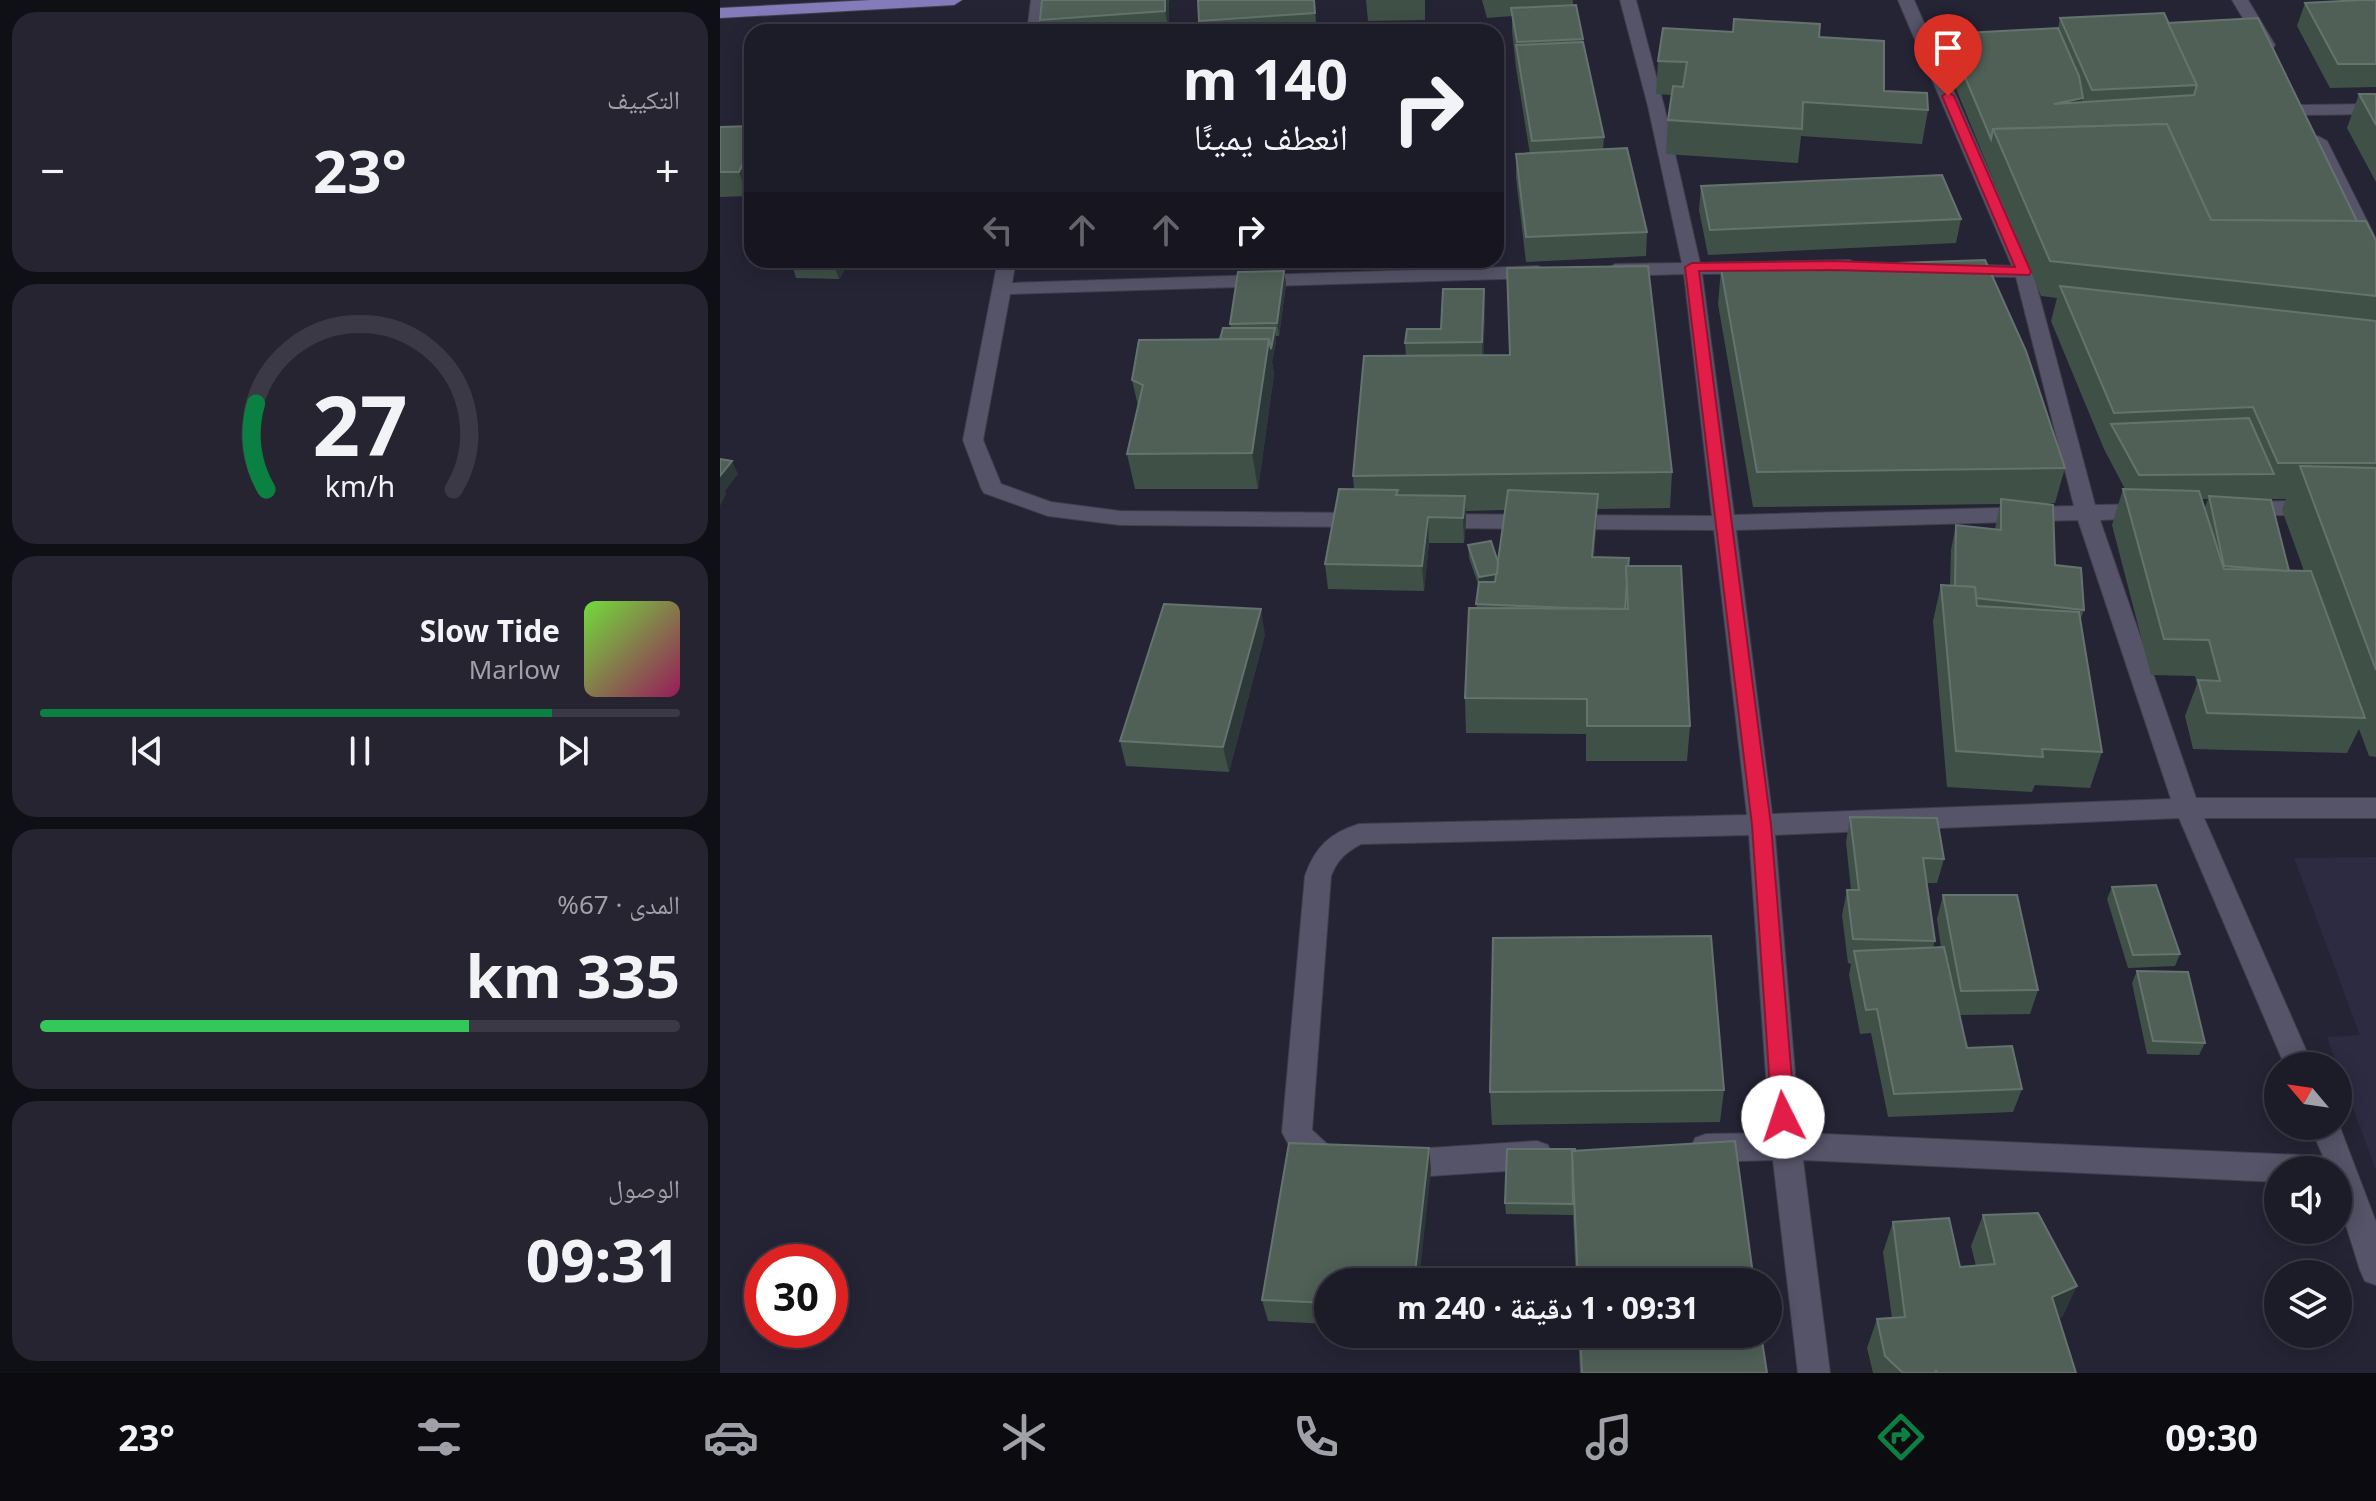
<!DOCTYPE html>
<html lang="ar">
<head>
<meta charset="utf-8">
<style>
	body { margin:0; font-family:"Noto Sans","Noto Naskh Arabic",sans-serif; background:#252430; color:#f1f3f6; direction:rtl; height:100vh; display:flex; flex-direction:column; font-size:30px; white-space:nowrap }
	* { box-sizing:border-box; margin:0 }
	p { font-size:26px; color:#a0a1a8 }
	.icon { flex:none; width:44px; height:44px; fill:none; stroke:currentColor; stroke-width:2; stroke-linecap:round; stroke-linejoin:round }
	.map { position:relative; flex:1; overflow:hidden; direction:ltr }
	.details { display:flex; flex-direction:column; gap:12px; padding:12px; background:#0f0f16; width:720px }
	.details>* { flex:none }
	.hud { position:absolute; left:24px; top:24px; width:760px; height:244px; border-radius:24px; box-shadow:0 4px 20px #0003,0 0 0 2px #3a3945; direction:rtl; background:#1c1b28; color:#f1f3f6; overflow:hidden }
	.needle { width:52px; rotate:299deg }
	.buttons { position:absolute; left:1544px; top:1052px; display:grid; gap:16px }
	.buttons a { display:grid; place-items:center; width:88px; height:88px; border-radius:50%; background:#1c1b28; box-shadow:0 4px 20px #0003,0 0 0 2px #3a3945; font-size:40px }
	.speed { position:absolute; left:24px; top:1244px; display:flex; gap:16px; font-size:40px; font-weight:700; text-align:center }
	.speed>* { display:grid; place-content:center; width:104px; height:104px; border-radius:50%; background:#1c1b28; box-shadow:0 4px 20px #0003,0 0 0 2px #3a3945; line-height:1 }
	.speed .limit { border:12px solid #d22; background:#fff; color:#111 }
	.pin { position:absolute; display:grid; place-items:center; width:68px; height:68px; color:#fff; margin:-82px -34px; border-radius:50% 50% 50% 0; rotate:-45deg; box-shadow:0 0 8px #0007 }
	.pin .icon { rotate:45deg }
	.me { position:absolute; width:88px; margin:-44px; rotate:356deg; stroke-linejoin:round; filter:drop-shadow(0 0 6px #0008) }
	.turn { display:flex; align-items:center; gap:28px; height:168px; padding:0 24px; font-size:36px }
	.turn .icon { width:104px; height:104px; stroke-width:2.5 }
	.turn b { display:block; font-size:56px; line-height:68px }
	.lanes { display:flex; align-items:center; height:76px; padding:0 24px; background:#0003; justify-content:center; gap:40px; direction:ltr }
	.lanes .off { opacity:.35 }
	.big { font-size:60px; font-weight:700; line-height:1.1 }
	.details .widget { flex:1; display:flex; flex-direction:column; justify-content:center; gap:12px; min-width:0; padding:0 28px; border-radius:24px; background:#252430 }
	.details .dial { align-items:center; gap:0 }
	.dial svg { height:208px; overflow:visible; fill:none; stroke:#3a3945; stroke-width:7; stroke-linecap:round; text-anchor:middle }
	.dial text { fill:#f1f3f6; stroke:none }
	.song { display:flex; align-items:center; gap:24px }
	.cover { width:96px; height:96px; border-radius:12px; background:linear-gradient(135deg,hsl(100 70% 55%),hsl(330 70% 35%)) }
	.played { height:8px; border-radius:4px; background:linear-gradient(90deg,#0b8043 80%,#3a3945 80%) }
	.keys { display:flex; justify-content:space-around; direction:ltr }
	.heat { display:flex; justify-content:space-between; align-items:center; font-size:44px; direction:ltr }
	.charge { height:12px; border-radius:6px; background:linear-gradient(90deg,#34c759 67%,#3a3945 0) }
	.trip { position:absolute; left:594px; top:1268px; width:468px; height:80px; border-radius:40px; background:#1c1b28; box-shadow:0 4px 20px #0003,0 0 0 2px #3a3945; font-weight:700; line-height:80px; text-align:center; direction:rtl }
	.dock { display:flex; height:128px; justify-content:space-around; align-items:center; background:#0b0b10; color:#a0a1a8 }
	.dock .icon { width:56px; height:56px }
	.dock .selected { color:#0b8043 }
	.dock b { font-size:36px; color:#f1f3f6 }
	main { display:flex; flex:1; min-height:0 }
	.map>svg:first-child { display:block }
	.built { fill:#2d2b42 }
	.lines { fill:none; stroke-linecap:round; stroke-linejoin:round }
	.street-casing { stroke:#403e4c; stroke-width:2 }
	.primary-casing { stroke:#403e4c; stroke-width:2 }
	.street { fill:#565468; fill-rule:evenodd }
	.primary { fill:#837bba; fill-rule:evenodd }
	.wall { fill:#3f5146; fill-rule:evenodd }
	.shaded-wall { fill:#2d3938 }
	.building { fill:#506057; stroke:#65736e; stroke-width:2 }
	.route { fill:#e11d48; stroke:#92132f; stroke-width:2 }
</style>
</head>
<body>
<main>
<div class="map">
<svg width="1656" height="1373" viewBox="0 0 1656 1373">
	<rect width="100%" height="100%" fill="#252435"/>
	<path class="built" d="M1656 857V1170L1607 1037 1640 1035 1574 858Z"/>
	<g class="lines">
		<g class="street-casing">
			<g id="street">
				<path d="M311 0H327L323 32H307Z"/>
				<path d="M900 0H916L944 106 980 263 1130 260 1139 266 1130 272 982 274 1014 515 1354 506 1296 277 1239 276 1230 270 1239 264 1292 266 1178 0H1194L1313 272 1375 505 1430 504 1438 506 1441 511 1438 516 1430 518 1380 520 1476 798H1656V818H1484L1593 1066H1565L1459 818 1055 835 1080 1133 1603 1156 1590 1126H1618V1122L1656 1222V1285L1645 1281 1640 1270 1618 1200V1170H1558V1182L1083 1160 1110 1373H1078L1053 1160 986 1162 975 1158 971 1148 975 1138 986 1134 1050 1133 1029 835 641 844C626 852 617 860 611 876L592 1130 618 1154 622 1164 618 1174 607 1178C585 1169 572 1153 562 1132L585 876C595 847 610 833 639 824L1027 815 994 530 715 528 707 526 704 521 707 516 715 514 992 516 964 274 895 276 886 270 895 264 962 263 928 106ZM1358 520 1451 799 1052 814 1016 530Z"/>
				<path d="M1512 0H1528L1555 45 1553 48H1541Z"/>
				<path d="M1656 104V114L1582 115 1574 110 1582 105Z"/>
				<path d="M1598 136 1607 141 1656 239V263L1647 257 1589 141Z"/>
				<path d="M278 260H296L292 283 818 266 827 272 818 278 290 294 263 440 281 484 331 502 400 511 646 513 654 515 657 520 654 525 646 527 400 525 328 516 264 493 261 488 243 440Z"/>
				<path d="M1656 499V513L1522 516 1514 514 1511 509 1514 504 1522 502Z"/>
				<path d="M817 1141 828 1145 832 1155 828 1165 817 1169 678 1178 667 1174 663 1164 667 1154 678 1150Z"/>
			</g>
		</g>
		<g class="primary-casing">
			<path id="primary" d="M151 0H242L234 5 0 18V8Z"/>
		</g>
		<use href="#street" class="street"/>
		<use href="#primary" class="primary"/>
	</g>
	<g class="wall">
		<path d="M449 0V32H323L320 20Z"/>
		<path d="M594 0 597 32H480L479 21Z"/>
		<path d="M646 0H705V20L648 21Z"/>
		<path d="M762 0H853V6L863 39 884 137 883 149 927 232 926 256 806 262 796 178V154H810L796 68 792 31V16L767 18Z"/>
		<path d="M1656 0V87L1610 88 1577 26 1585 3Z"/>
		<path d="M1340 18 1448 23 1656 241V757L1649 756 1639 729 1627 753 1473 749 1465 716 1477 684 1475 676 1431 675 1392 525 1403 489H1405L1384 449 1331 321 1337 298 1321 296 1223 57 1227 34 1338 28ZM1482 499H1488L1485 507ZM1534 499H1566L1562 510 1584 571H1569Z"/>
		<path d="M1099 37 1164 91 1208 110 1202 144 1081 136 1078 163 946 154 948 120 951 95 936 94 938 61Z"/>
		<path d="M1639 94H1656V182L1627 128Z"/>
		<path d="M32 126V187L28 196 0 197V127Z"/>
		<path d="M981 186 1241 219 1236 243 988 255 979 210Z"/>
		<path d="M72 265 127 266 119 279 76 278Z"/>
		<path d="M1001 269 1345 468 1335 503 1321 504 1335 565 1364 610 1360 621 1382 752 1370 788 1315 785 1312 792 1227 787 1213 621 1221 585H1230L1231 550 1236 525 1275 529 1280 504 1033 507 998 304Z"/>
		<path d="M564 271 566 284 559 336H555L556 341 552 362 554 374 538 489H415L407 454 418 406 412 380 500 339 511 328 510 324Z"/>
		<path d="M764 289 765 314 763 356 952 472 950 508 877 509 874 557 908 566 970 726 967 761H866V734L746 733 745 698 759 587 749 558 748 545 778 562 785 510 746 511V522L744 543H709L704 591 608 589 605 564 634 489 633 476 686 356 685 343 721 329Z"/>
		<path d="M545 634 509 772 406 766 400 741Z"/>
		<path d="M1130 817 1224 859 1217 883H1206L1215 941 1213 947H1221L1217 919 1223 895 1318 990 1310 1014 1239 1015 1247 1048 1302 1089 1293 1112 1168 1117 1151 1033 1140 1034 1129 975 1131 964 1128 963 1122 915 1127 890H1131L1126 842Z"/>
		<path d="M1392 887 1460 954 1455 966 1408 968 1387 899Z"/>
		<path d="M1417 971 1485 1043 1479 1055 1427 1054 1412 983Z"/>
		<path d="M1004 1090 1000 1122 772 1125 770 1092Z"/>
		<path d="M709 1148 711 1171 608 1282V1324L548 1321 542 1300Z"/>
		<path d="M855 1151 1034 1282H856L853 1215 786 1214 785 1203Z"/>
		<path d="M1263 1215 1343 1316 1339 1318 1356 1373H1153L1147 1348 1157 1319 1172 1318 1163 1252 1173 1222 1240 1267 1256 1266 1251 1246Z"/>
		<path d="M858 1334H1041L1047 1373H860Z"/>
	</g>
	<g class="shaded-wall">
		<path d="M445 0 449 1V32L445 11Z"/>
		<path d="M1363 98 1357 122 1334 104Z"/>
		<path d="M32 145V187L28 196 19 172Z"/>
		<path d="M119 260H125L127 266 119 279 114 266Z"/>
		<path d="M564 271 566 284 559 336 557 323Z"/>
		<path d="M764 289 765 314 763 367 762 342Z"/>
		<path d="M555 328 556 341 552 362 554 374 538 489 532 453 549 339Z"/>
		<path d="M12 461 18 474 5 491 6 494 0 506V476Z"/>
		<path d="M878 494 877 519 872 582V557Z"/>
		<path d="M745 496 746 522 744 543 743 518Z"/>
		<path d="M708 517 709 543 704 591 702 566Z"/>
		<path d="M779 573 780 579 760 590 759 577Z"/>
		<path d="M541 609 545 634 509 772 503 747Z"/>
		<path d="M709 1148 711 1171 699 1282H694Z"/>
		<path d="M1357 1286 1343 1316 1318 1326 1332 1297Z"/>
	</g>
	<g class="building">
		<path d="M322 0H445V11L320 20Z"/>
		<path d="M478 0H594L595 13 479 21Z"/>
		<path d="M1641 0H1656V64H1618L1585 3Z"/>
		<path d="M856 5 863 39 797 42 791 8Z"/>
		<path d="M1444 13 1477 85 1372 90 1340 18Z"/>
		<path d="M1538 18 1637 221 1491 220 1447 124 1273 129 1271 139 1227 34 1338 28 1359 76 1363 98 1334 104 1474 95 1477 85 1448 23Z"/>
		<path d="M1014 19 1100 24 1099 37 1164 41V91L1207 93 1208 110 1083 102 1082 129 948 120 953 86 963 87 967 62 938 61 943 28 1013 32Z"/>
		<path d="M863 42 884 137 812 141 796 45Z"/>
		<path d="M1639 94H1656V125Z"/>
		<path d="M1447 124 1491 220 1646 221 1656 241V296L1330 261 1273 129Z"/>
		<path d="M32 126V145L19 172H0V127Z"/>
		<path d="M907 148 927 232 806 237 796 154Z"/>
		<path d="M1222 175 1241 219 990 230 981 186Z"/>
		<path d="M75 260H119L114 266 72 265Z"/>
		<path d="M1265 260 1306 351 1345 468 1037 472 1001 269Z"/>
		<path d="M928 266 952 472 633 476 644 356 790 355 787 268Z"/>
		<path d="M564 271 557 323 510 324 518 272Z"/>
		<path d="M1340 286 1656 321V463H1558L1533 407 1394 413Z"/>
		<path d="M723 289H764L762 342 685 343 687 329H721Z"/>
		<path d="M503 328H555L551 349 549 339H500Z"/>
		<path d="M549 339 532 453 407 454 423 385 412 380 419 340Z"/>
		<path d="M1529 418 1554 474 1419 475 1391 424Z"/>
		<path d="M0 459 12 461 0 476Z"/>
		<path d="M1580 466 1656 468V670Z"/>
		<path d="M619 489 678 490 676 495 745 496 743 518 708 517 702 566 605 564Z"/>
		<path d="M1403 489 1479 491 1504 569 1591 571 1645 718 1487 713 1478 680 1500 681 1489 640 1444 639Z"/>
		<path d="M788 490 878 494 872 557 909 558 908 566H906L907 582 905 609 850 608 756 604 759 582H775Z"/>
		<path d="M1489 496 1551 500 1569 571 1504 566Z"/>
		<path d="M1281 499 1333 505 1335 565 1361 568 1364 610 1256 598 1255 587 1235 586 1236 525 1281 530Z"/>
		<path d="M771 541 778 562 777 574 759 577 748 545Z"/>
		<path d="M906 566H961L970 726H867V699L745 698 749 608 908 609Z"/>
		<path d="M1221 585 1255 587 1257 606 1359 612 1382 752 1322 749 1323 757 1236 751Z"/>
		<path d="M444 604 541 609 503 747 400 741Z"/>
		<path d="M1130 817 1217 818 1224 859 1203 858 1215 941 1133 939 1127 890H1139Z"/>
		<path d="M1436 885 1460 954 1413 955 1392 887Z"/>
		<path d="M1223 895H1297L1318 990 1241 991Z"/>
		<path d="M991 936 1004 1090 770 1092 773 938Z"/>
		<path d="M1224 947 1247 1048 1292 1046 1302 1089 1174 1094 1157 1009 1146 1010 1134 951Z"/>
		<path d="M1417 971 1468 972 1485 1043 1433 1041Z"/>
		<path d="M1015 1141 1034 1282H858L852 1151Z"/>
		<path d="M569 1143 709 1148 694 1282H608V1303L542 1300Z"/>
		<path d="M787 1149H855V1151H852L853 1204 785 1203Z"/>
		<path d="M1318 1213 1357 1286 1332 1297 1356 1373H1218L1216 1371 1215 1373H1183L1165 1356 1157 1319 1185 1317 1173 1222 1229 1218 1240 1267 1275 1264 1263 1215Z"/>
		<path d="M860 1334H1041L1047 1373H862Z"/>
	</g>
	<path class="route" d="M1228 92 1234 96 1311 272 1309 275 1112 270 979 271 1051 825 1075 1117 1071 1124 1063 1127 1056 1124 1052 1117 1032 825 965 267 972 263 1112 261 1295 267 1222 96Z"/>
</svg>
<div class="buttons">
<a><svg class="needle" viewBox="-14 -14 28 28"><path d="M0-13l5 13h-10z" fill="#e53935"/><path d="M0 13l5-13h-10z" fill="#a0a1a8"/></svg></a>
<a><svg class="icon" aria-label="sound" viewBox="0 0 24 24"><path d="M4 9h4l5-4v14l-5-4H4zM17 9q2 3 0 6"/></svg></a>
<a><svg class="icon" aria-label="layers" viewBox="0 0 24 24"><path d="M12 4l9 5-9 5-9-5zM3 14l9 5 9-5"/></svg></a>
</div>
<div class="speed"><div class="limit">30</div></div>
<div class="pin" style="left:1228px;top:96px;background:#d93025"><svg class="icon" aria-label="arrive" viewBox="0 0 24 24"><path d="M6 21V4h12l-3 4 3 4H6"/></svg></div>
<svg class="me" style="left:1063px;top:1117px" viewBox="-20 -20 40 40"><circle r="19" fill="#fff"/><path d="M0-13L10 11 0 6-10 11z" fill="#e11d48"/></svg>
<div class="trip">09:31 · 1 دقيقة · 240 m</div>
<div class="hud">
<div class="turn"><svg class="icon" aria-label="right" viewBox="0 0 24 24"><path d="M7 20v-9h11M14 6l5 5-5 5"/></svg><div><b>140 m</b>انعطف يمينًا</div></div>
<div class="lanes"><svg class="icon off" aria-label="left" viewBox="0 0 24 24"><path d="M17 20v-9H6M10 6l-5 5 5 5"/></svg><svg class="icon off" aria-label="ahead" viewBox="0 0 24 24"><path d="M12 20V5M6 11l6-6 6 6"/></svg><svg class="icon off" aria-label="ahead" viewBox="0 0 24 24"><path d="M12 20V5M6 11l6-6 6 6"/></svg><svg class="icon" aria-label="right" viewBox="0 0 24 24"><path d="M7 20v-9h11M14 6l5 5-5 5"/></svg></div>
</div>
</div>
<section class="details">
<div class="widget"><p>التكييف</p>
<div class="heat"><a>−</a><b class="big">23°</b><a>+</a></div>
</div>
<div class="widget dial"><svg viewBox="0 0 100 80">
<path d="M14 69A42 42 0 1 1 86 69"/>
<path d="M14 69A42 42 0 0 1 10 36" stroke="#0b8043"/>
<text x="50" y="56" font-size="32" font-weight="700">27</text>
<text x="50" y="72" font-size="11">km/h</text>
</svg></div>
<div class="widget">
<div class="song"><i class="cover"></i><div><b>Slow Tide</b><p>Marlow</p></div></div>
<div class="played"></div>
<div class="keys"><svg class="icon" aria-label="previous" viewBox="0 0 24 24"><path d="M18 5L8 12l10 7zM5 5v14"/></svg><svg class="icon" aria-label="pause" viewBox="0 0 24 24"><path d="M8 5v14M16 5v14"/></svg><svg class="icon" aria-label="next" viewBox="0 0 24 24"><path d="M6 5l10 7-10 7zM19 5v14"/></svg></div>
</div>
<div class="widget"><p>المدى · 67%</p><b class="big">335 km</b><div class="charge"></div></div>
<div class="widget"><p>الوصول</p><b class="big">09:31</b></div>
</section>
</main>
<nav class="dock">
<b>09:30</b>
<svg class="icon selected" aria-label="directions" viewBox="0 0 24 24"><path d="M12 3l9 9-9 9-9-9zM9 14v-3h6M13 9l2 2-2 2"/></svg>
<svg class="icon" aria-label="music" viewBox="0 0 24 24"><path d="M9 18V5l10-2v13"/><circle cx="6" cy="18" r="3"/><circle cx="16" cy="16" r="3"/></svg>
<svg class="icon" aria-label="phone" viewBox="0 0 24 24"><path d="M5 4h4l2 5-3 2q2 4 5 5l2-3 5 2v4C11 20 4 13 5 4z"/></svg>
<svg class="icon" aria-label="climate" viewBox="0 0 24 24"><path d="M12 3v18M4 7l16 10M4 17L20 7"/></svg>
<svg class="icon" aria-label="car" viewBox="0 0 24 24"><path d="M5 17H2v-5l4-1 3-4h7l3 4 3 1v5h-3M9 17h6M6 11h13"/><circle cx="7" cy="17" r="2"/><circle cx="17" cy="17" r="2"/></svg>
<svg class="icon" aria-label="filters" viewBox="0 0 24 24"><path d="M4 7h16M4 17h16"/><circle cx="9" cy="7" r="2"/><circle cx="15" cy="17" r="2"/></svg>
<b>23°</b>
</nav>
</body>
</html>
